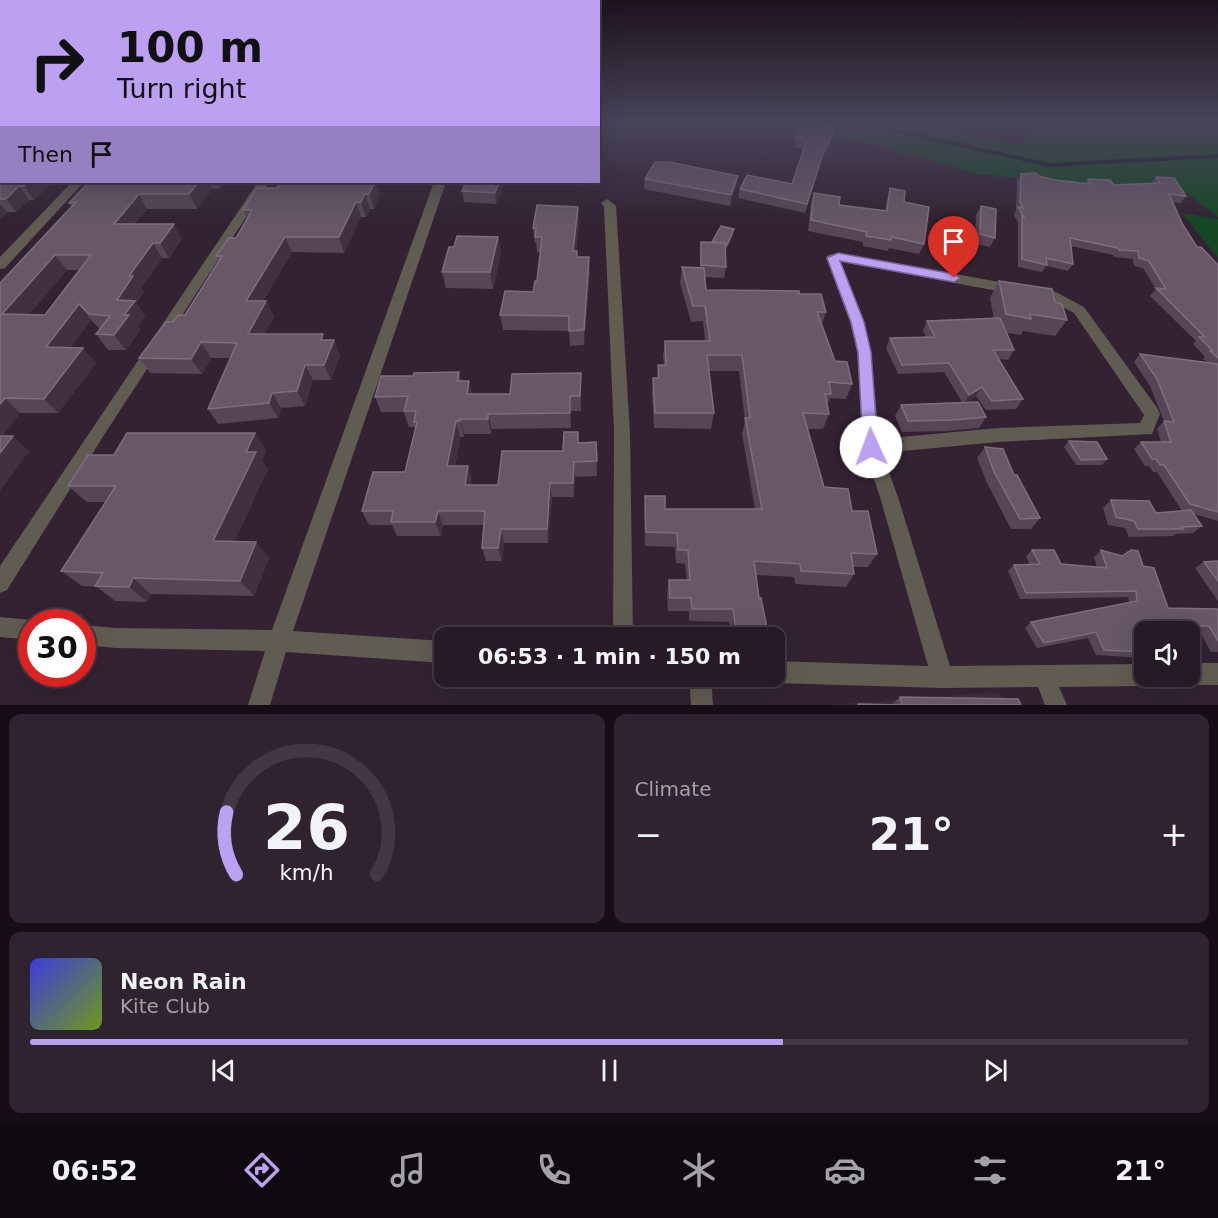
<!DOCTYPE html>
<html lang="en">
<head>
<meta charset="utf-8">
<style>
	body { margin:0; font-family:"DejaVu Sans",sans-serif; background:#2e232e; color:#f1f3f6; height:100vh; display:flex; flex-direction:column; font-size:22px; white-space:nowrap }
	* { box-sizing:border-box; margin:0 }
	p { font-size:20px; color:#a4a1a7 }
	.icon { flex:none; width:33px; height:33px; fill:none; stroke:currentColor; stroke-width:2; stroke-linecap:round; stroke-linejoin:round }
	.map { position:relative; height:705px; overflow:hidden }
	.side { display:flex; flex-direction:column; gap:9px; padding:9px; background:#150e15; flex:1 }
	.side>* { flex:none }
	.hud { position:absolute; left:0px; top:0px; width:600px; height:183px; box-shadow:0 6px 24px #0002,0 0 0 2px #423843; background:#bca0f2; color:#111; overflow:hidden }
	.tools { position:absolute; left:1134px; top:621px; display:grid; gap:12px }
	.tools a { display:grid; place-items:center; width:66px; height:66px; border-radius:12px; background:#261a26; box-shadow:0 6px 24px #0002,0 0 0 2px #423843; font-size:30px }
	.speed { position:absolute; left:18px; top:609px; display:flex; gap:12px; font-size:30px; font-weight:700; text-align:center }
	.speed>* { display:grid; place-content:center; width:78px; height:78px; border-radius:50%; background:#261a26; box-shadow:0 6px 24px #0002,0 0 0 2px #423843; line-height:1 }
	.speed .limit { border:9px solid #d22; background:#fff; color:#111 }
	.pin { position:absolute; display:grid; place-items:center; width:51px; height:51px; color:#fff; margin:-62px -26px; border-radius:50% 50% 50% 0; rotate:-45deg; box-shadow:0 0 6px #0007 }
	.pin .icon { rotate:45deg }
	.me { position:absolute; width:66px; margin:-33px; rotate:358deg; stroke-linejoin:round; filter:drop-shadow(0 0 4px #0008) }
	.turn { display:flex; align-items:center; gap:21px; height:126px; padding:0 18px; font-size:27px }
	.turn .icon { width:78px; height:78px; stroke-width:2.5 }
	.turn b { display:block; font-size:42px; line-height:51px }
	.then { display:flex; align-items:center; height:57px; padding:0 18px; background:#0003; gap:12px; font-size:22px }
	.big { font-size:45px; font-weight:600; line-height:1.1 }
	.side .tile { flex:1; display:flex; flex-direction:column; justify-content:center; gap:9px; min-width:0; padding:0 21px; border-radius:12px; background:#2e232e }
	.side .dial { align-items:center; gap:0 }
	.dial svg { height:156px; overflow:visible; fill:none; stroke:#423843; stroke-width:7; stroke-linecap:round; text-anchor:middle }
	.dial text { fill:#f1f3f6; stroke:none }
	.song { display:flex; align-items:center; gap:18px }
	.cover { width:72px; height:72px; border-radius:9px; background:linear-gradient(135deg,hsl(240 70% 55%),hsl(80 70% 35%)) }
	.played { height:6px; border-radius:3px; background:linear-gradient(90deg,#bca0f2 65%,#423843 65%) }
	.keys { display:flex; justify-content:space-around; direction:ltr }
	.heat { display:flex; justify-content:space-between; align-items:center; font-size:33px; direction:ltr }
	.side .tiles { flex:1; display:grid; gap:9px; grid-template-columns:1fr 1fr }
	.tile:last-child { grid-column:span 2 }
	.trip { position:absolute; left:434px; top:627px; width:351px; height:60px; border-radius:12px; background:#261a26; box-shadow:0 6px 24px #0002,0 0 0 2px #423843; font-weight:600; line-height:60px; text-align:center }
	.dock { display:flex; height:96px; justify-content:space-around; align-items:center; background:#0f0a0f; color:#a4a1a7 }
	.dock .icon { width:42px; height:42px }
	.dock .on { color:#bca0f2 }
	.dock b { font-size:27px; color:#f1f3f6 }
	.map>svg:first-child { display:block }
	.built { fill:#3d283d }
	.green { fill:#154724 }
	.lines { fill:none; stroke-linecap:round; stroke-linejoin:round }
	.stream { stroke:#0c1b20; stroke-width:4 }
	.street { fill:#605c52; fill-rule:evenodd }
	.wall { fill:#564556; fill-rule:evenodd }
	.shaded-wall { fill:#403040 }
	.building { fill:#675767; stroke:#7d6e7d; stroke-width:1.5; fill-rule:evenodd }
	.route { fill:#bca0f2; stroke:#7a689d; stroke-width:1.5 }
</style>
</head>
<body>
<div class="map">
<svg width="1218" height="705" viewBox="0 0 1218 705">
	<rect width="100%" height="100%" fill="#322232"/>
	<path class="built" d="M997 692 1011 705H826Z"/>
	<g class="green">
		<path d="M779 124H910L1020 145 1034 124H1218V217L1171 182 1128 186 1049 182 977 174 883 147Z"/>
		<path d="M1182 213 1218 219V258Z"/>
	</g>
	<g class="lines">
		<path class="stream" d="M865 124 1050 165 1218 156"/>
		<g class="street">
			<path d="M72 182H84L5 268 0 269V257Z"/>
			<path d="M258 182H269L104 435 7 590 0 593V566Z"/>
			<path d="M434 182H446L293 631 444 641V663L286 652 270 705H248L265 651 116 648 82 645V625L116 628 272 630Z"/>
			<path d="M607 199 616 206 630 432 633 638H613L614 432 604 207 601 203Z"/>
			<path d="M838 253 1056 292 1084 307 1158 409 1160 414 1152 434 998 442 882 453 898 497 950 666 1144 664V676H1154L1152 683 1144 686 1059 687 1067 705H1045L1038 687 942 688 774 683 766 680 765 676H774V661L928 666 880 497 863 447 857 352 850 322 826 258 828 255ZM841 262 1052 301 1074 313 1144 415 1140 423 998 428 879 439 871 352 864 322Z"/>
			<path d="M0 617 32 620 39 622H32V640L0 637Z"/>
			<path d="M1190 663H1218V685H1190L1182 682 1180 676H1190Z"/>
			<path d="M689 676H711L713 705H691Z"/>
		</g>
	</g>
	<g class="wall">
		<path d="M0 124 52 182 34 200H29L16 212H7L0 219Z"/>
		<path d="M834 128 827 153H823L805 213 738 198 740 189 792 184 804 149 793 147 795 138Z"/>
		<path d="M1021 174 1055 180 1085 183 1088 179 1114 185 1151 183 1156 177 1186 196 1181 203 1172 202 1183 225 1197 247 1218 265V521L1194 514 1202 526 1193 533 1176 534 1173 536 1129 537 1125 528 1108 525 1103 508 1111 500 1156 513 1182 511 1157 472H1153L1149 466H1145L1134 449 1141 442H1161L1157 429 1164 421 1150 386 1134 362 1140 354 1208 362 1203 359 1205 357 1193 344 1196 341 1150 296 1156 289 1143 268 1134 266 1133 259 1114 257 1113 255 1071 246 1073 264 1068 271 1046 266 1042 272 1018 267V222L1014 215 1016 210 1017 181Z"/>
		<path d="M645 179 736 187 730 206 644 189Z"/>
		<path d="M89 182H225L220 189H212L197 209H147L135 224 182 239 169 258H162L141 288 144 292 136 303 145 316 138 326 140 330 126 350H108L96 334 100 329 91 320 70 348 96 363 58 413H20L2 436 29 451 0 490V283L72 207 69 203ZM67 270H79L45 315H28Z"/>
		<path d="M505 182 496 204 464 202 462 191Z"/>
		<path d="M277 188 380 194 374 209H370L366 217H361L344 253 292 252 263 301H266L274 317 264 334 325 340 340 355 331 380H313L305 406 281 408 278 418 218 424 208 409 231 358H211L202 374 150 373 139 358 173 322 185 315 219 261 216 256 236 238 247 218 243 210Z"/>
		<path d="M890 188 904 202 924 244 919 254 889 248 888 251 863 246V242L808 231 811 203 814 193 839 205 885 211 887 199Z"/>
		<path d="M981 206 995 238 990 247 975 244 976 215Z"/>
		<path d="M578 207 579 221 576 251 577 257 590 271 584 345 570 346 569 331 503 330 500 315 533 292 537 281 540 252H537L536 243H535L533 228Z"/>
		<path d="M733 235 726 250V267L724 278 705 277 706 290 799 294 826 312 822 324 835 361 852 384 846 399 830 398 827 405 829 414 823 429H808L824 487 852 511 877 554 868 567H853L854 574 846 587 795 584 794 577 756 575 759 598 767 628 762 638H731L729 622 689 621V611H668L667 593 669 580H687L685 564 676 563 675 547 645 546 644 510 645 496 665 509H755L742 434 745 421 739 371H709L714 413 711 429 654 428 652 393 653 378H657L658 365H664L663 356 665 341H705L703 321 691 322 680 283 682 267 700 268 701 242H712Z"/>
		<path d="M498 237 501 253 493 289 446 288 442 272 454 247Z"/>
		<path d="M999 281 1055 302 1067 320 1055 336 1023 331 1021 335 1006 333 1014 350 1008 360 999 359 1023 399 1016 409 986 410 976 396 966 402 986 417 979 428 946 431 902 432 895 416 901 405 962 402 944 372 898 374 886 348 890 338 926 337 923 330 927 321 994 319 990 298Z"/>
		<path d="M459 372 461 381H469L472 394H510L581 373V411H571V428L492 429 491 434H464V437H460L455 466H468L472 480 471 485H498L579 443 596 442 597 476 575 477 574 497H552L548 543H504L502 561H486L482 548 484 525H443L441 536H397L392 525H369L362 511 405 472 416 427H409L404 412H381L375 397 413 376Z"/>
		<path d="M1069 441 1107 459 1102 465H1076L1064 447Z"/>
		<path d="M985 447 1014 475 1040 518 1031 529H1011L987 483 977 458Z"/>
		<path d="M266 450 262 461 268 469 234 542 269 558 254 596 151 594 147 602 115 601 97 587 82 586 61 571 106 502H87L68 486 114 455Z"/>
		<path d="M1032 550 1061 564 1097 567 1094 557 1101 550 1143 566 1168 608 1218 609V652H1211L1200 632H1144V658L1096 655 1088 638 1037 648 1025 628 1031 622 1129 603 1128 597 1020 599 1008 571 1014 565H1030L1026 556Z"/>
		<path d="M1218 561V601L1195 568 1204 562Z"/>
		<path d="M900 697 1021 705H857L858 704 891 705Z"/>
	</g>
	<g class="shaded-wall">
		<path d="M738 176 736 187 730 206 731 195Z"/>
		<path d="M29 182H52L34 200 24 186Z"/>
		<path d="M199 182H208L212 189 197 209 189 194Z"/>
		<path d="M216 182H225L220 189Z"/>
		<path d="M375 182H376L380 194 374 209 369 194Z"/>
		<path d="M499 182H505L496 204 495 193Z"/>
		<path d="M19 186 29 200 16 212 6 199Z"/>
		<path d="M139 194 147 209 124 239 114 224Z"/>
		<path d="M365 194 370 209 366 217 361 202Z"/>
		<path d="M356 202 361 217 344 253 339 237Z"/>
		<path d="M0 204 7 212 0 219Z"/>
		<path d="M578 207 579 221 574 266 573 251Z"/>
		<path d="M174 224 182 239 169 258 160 243Z"/>
		<path d="M734 229 733 235 726 251 727 245Z"/>
		<path d="M285 237 292 252 255 316 246 301Z"/>
		<path d="M498 237 501 253 493 289 490 272Z"/>
		<path d="M153 243 162 258 141 288 144 292 136 303 145 316 138 326 140 330 126 350 114 335 117 300 129 276Z"/>
		<path d="M55 255 67 270 15 330 2 314Z"/>
		<path d="M589 257 590 271 584 345V330Z"/>
		<path d="M266 301 274 317 256 350 248 334Z"/>
		<path d="M79 304 91 320 60 362 46 347Z"/>
		<path d="M334 340 340 355 331 380 324 365Z"/>
		<path d="M201 342 211 358 202 374 191 359Z"/>
		<path d="M83 348 96 363 58 413 44 399Z"/>
		<path d="M305 365 313 380 305 406 297 391Z"/>
		<path d="M581 373V411L580 396Z"/>
		<path d="M469 381 473 396 467 394Z"/>
		<path d="M982 387 976 396 963 404 969 395Z"/>
		<path d="M272 393 281 408 278 418 269 403Z"/>
		<path d="M570 396 571 411V428L570 413Z"/>
		<path d="M5 398 20 413 0 439V404Z"/>
		<path d="M488 414 492 429 491 434 488 419Z"/>
		<path d="M460 419 464 434V437L460 421Z"/>
		<path d="M456 421 460 437 452 480 447 466Z"/>
		<path d="M255 433 266 450 262 461 268 469 227 557 213 541 246 452Z"/>
		<path d="M13 436 29 451 0 490V453Z"/>
		<path d="M574 462 575 477 574 497 573 483Z"/>
		<path d="M468 466 472 480 469 499 465 485Z"/>
		<path d="M550 483 552 497 548 543 547 529Z"/>
		<path d="M438 511 443 525 441 536 435 522Z"/>
		<path d="M501 529 504 543 502 561 498 548Z"/>
		<path d="M256 542 269 558 254 596 240 581Z"/>
		<path d="M133 578 151 594 147 602 129 587Z"/>
	</g>
	<g class="building">
		<path d="M0 124H2V182H29L24 186H19L6 199H0Z"/>
		<path d="M800 124 834 128 829 144H826L807 204 740 189 747 175 792 184 806 142V140L795 138Z"/>
		<path d="M655 162H669L738 176 731 195 645 179Z"/>
		<path d="M1036 173 1039 176 1055 180 1091 184 1088 179 1110 180 1114 185 1160 183 1156 177 1174 178 1186 196 1169 194 1183 225 1197 247H1201L1218 265V358L1210 351H1213L1199 337H1205L1156 288 1166 289 1149 261 1139 258 1138 251 1119 250 1118 248 1070 238 1073 264 1046 258 1047 265 1022 259V216L1024 217 1018 207 1023 208 1020 202 1021 174Z"/>
		<path d="M89 182H199L189 194H139L114 224H174L160 243H153L129 276H133L117 300 135 301 124 315H129L114 335 96 334 110 316 89 314 79 304 46 347 83 348 44 399 5 398 0 404V283L76 202 69 203ZM55 255H91L45 315 2 314Z"/>
		<path d="M291 182H375L369 194H365L361 202H356L339 237H285L246 301H266L248 334H323L321 340H334L324 365H305L297 391 272 393 269 403 208 409 237 343 201 342 191 359 139 358 166 322H173L178 315H185L222 256H216L229 238H236L252 210H243L257 188H277L280 183H290Z"/>
		<path d="M466 182H499L495 193 462 191Z"/>
		<path d="M890 188 905 191 904 202 929 207 924 244 892 237 891 240 866 236 867 232 811 220 814 193 840 197 839 205 887 211Z"/>
		<path d="M537 205 578 207 573 251H577V257H589L584 330 569 331V316L500 315 505 291 533 292 535 281H537L542 237H535L536 228H533Z"/>
		<path d="M981 206 996 209 995 238 980 234Z"/>
		<path d="M721 226 734 229 727 245H725V243L712 242Z"/>
		<path d="M457 236 498 237 490 272H442L449 247H454Z"/>
		<path d="M701 242 725 243 726 267 701 265Z"/>
		<path d="M682 267 704 268 706 290 799 291V294H821L826 312H817L835 361 847 362 852 384 829 382 831 394H825L829 414 803 413 824 487 848 489 852 511H868L877 554 851 553 854 574 801 571 800 564 754 561 759 598H761L767 628 736 629 733 609H692L691 598H670L669 580H690L688 550H678L677 533 646 532 645 496H665V509H762L745 418H750L742 355H707L714 413H655L653 378H659L658 365H666L665 341H710L705 306H693Z"/>
		<path d="M999 281 1052 289 1055 302 1062 304 1067 320 1030 314 1031 319 1006 314Z"/>
		<path d="M1000 318 1014 350H993L1023 399 992 401 982 387 969 395 949 363 902 365 890 338 935 337 927 321Z"/>
		<path d="M1140 354 1218 364V512L1190 504 1164 465H1160L1156 459H1152L1141 442H1171L1164 421 1174 422 1157 379Z"/>
		<path d="M459 372 457 381H469L467 394H510L512 374 581 373 580 396H570V413L488 414V419H460V421H456L447 466H468L465 485H498L502 451H563L564 432H578V443L596 442 597 461 574 462 573 483H550L547 529H501L498 548H482L485 511H438L435 522H391L393 511H362L373 472H405L417 422H414L416 411H404L408 396 375 397 381 376H413L414 373Z"/>
		<path d="M978 402 986 417 953 420 908 421 901 405Z"/>
		<path d="M127 433H255L246 452H256L213 541 256 542 240 581 133 578 129 587 95 586 103 573 61 571 116 486H68L88 455H114Z"/>
		<path d="M0 436H13L0 453Z"/>
		<path d="M1069 441 1097 442 1107 459 1081 460Z"/>
		<path d="M985 447 1003 449 1014 475H1017L1040 518 1020 519 994 472Z"/>
		<path d="M1111 500 1149 501 1156 513 1191 510 1202 526 1181 527 1183 529H1138L1134 521 1116 517Z"/>
		<path d="M1032 550H1054L1061 564 1107 568 1101 550 1122 556 1131 550 1138 551 1143 566 1154 568 1168 608 1218 609V641L1209 626H1177L1180 632H1144V652L1104 650 1096 632 1044 643 1031 622 1137 601 1136 591 1026 593 1014 565 1040 564Z"/>
		<path d="M1218 561V581L1204 562Z"/>
		<path d="M900 697 1018 699 1021 705H902Z"/>
		<path d="M858 704 902 705H858Z"/>
	</g>
	<linearGradient id="sky" x2="0" y2="1"><stop stop-color="#1c131c"/><stop offset="0.56" stop-color="#49445a"/><stop offset="1" stop-color="#49445a" stop-opacity="0"/></linearGradient>
	<rect width="1218" height="223" fill="url(#sky)"/>
	<path class="route" d="M838 253 954 274 960 278 954 282 840 261 864 322 871 352 878 447 876 451 871 453 865 451 863 447 858 352 851 322 827 258Z"/>
</svg>
<div class="tools">
<a><svg class="icon" aria-label="sound" viewBox="0 0 24 24"><path d="M4 9h4l5-4v14l-5-4H4zM17 9q2 3 0 6"/></svg></a>
</div>
<div class="speed"><div class="limit">30</div></div>
<div class="pin" style="left:954px;top:278px;background:#d93025"><svg class="icon" aria-label="arrive" viewBox="0 0 24 24"><path d="M6 21V4h12l-3 4 3 4H6"/></svg></div>
<svg class="me" style="left:871px;top:447px" viewBox="-20 -20 40 40"><circle r="19" fill="#fff"/><path d="M0-13L10 11 0 6-10 11z" fill="#bca0f2"/></svg>
<div class="trip">06:53 · 1 min · 150 m</div>
<div class="hud">
<div class="turn"><svg class="icon" aria-label="right" viewBox="0 0 24 24"><path d="M7 20v-9h11M14 6l5 5-5 5"/></svg><div><b>100 m</b>Turn right</div></div>
<div class="then">Then<svg class="icon" aria-label="arrive" viewBox="0 0 24 24"><path d="M6 21V4h12l-3 4 3 4H6"/></svg></div>
</div>
</div>
<section class="side">
<div class="tiles">
<div class="tile dial"><svg viewBox="0 0 100 80">
<path d="M14 69A42 42 0 1 1 86 69"/>
<path d="M14 69A42 42 0 0 1 9 37" stroke="#bca0f2"/>
<text x="50" y="56" font-size="32" font-weight="700">26</text>
<text x="50" y="72" font-size="11">km/h</text>
</svg></div>
<div class="tile"><p>Climate</p>
<div class="heat"><a>−</a><b class="big">21°</b><a>+</a></div>
</div>
<div class="tile">
<div class="song"><i class="cover"></i><div><b>Neon Rain</b><p>Kite Club</p></div></div>
<div class="played"></div>
<div class="keys"><svg class="icon" aria-label="previous" viewBox="0 0 24 24"><path d="M18 5L8 12l10 7zM5 5v14"/></svg><svg class="icon" aria-label="pause" viewBox="0 0 24 24"><path d="M8 5v14M16 5v14"/></svg><svg class="icon" aria-label="next" viewBox="0 0 24 24"><path d="M6 5l10 7-10 7zM19 5v14"/></svg></div>
</div>
</div>
</section>
<nav class="dock">
<b>06:52</b>
<svg class="icon on" aria-label="directions" viewBox="0 0 24 24"><path d="M12 3l9 9-9 9-9-9zM9 14v-3h6M13 9l2 2-2 2"/></svg>
<svg class="icon" aria-label="music" viewBox="0 0 24 24"><path d="M9 18V5l10-2v13"/><circle cx="6" cy="18" r="3"/><circle cx="16" cy="16" r="3"/></svg>
<svg class="icon" aria-label="phone" viewBox="0 0 24 24"><path d="M5 4h4l2 5-3 2q2 4 5 5l2-3 5 2v4C11 20 4 13 5 4z"/></svg>
<svg class="icon" aria-label="climate" viewBox="0 0 24 24"><path d="M12 3v18M4 7l16 10M4 17L20 7"/></svg>
<svg class="icon" aria-label="car" viewBox="0 0 24 24"><path d="M5 17H2v-5l4-1 3-4h7l3 4 3 1v5h-3M9 17h6M6 11h13"/><circle cx="7" cy="17" r="2"/><circle cx="17" cy="17" r="2"/></svg>
<svg class="icon" aria-label="filters" viewBox="0 0 24 24"><path d="M4 7h16M4 17h16"/><circle cx="9" cy="7" r="2"/><circle cx="15" cy="17" r="2"/></svg>
<b>21°</b>
</nav>
</body>
</html>
